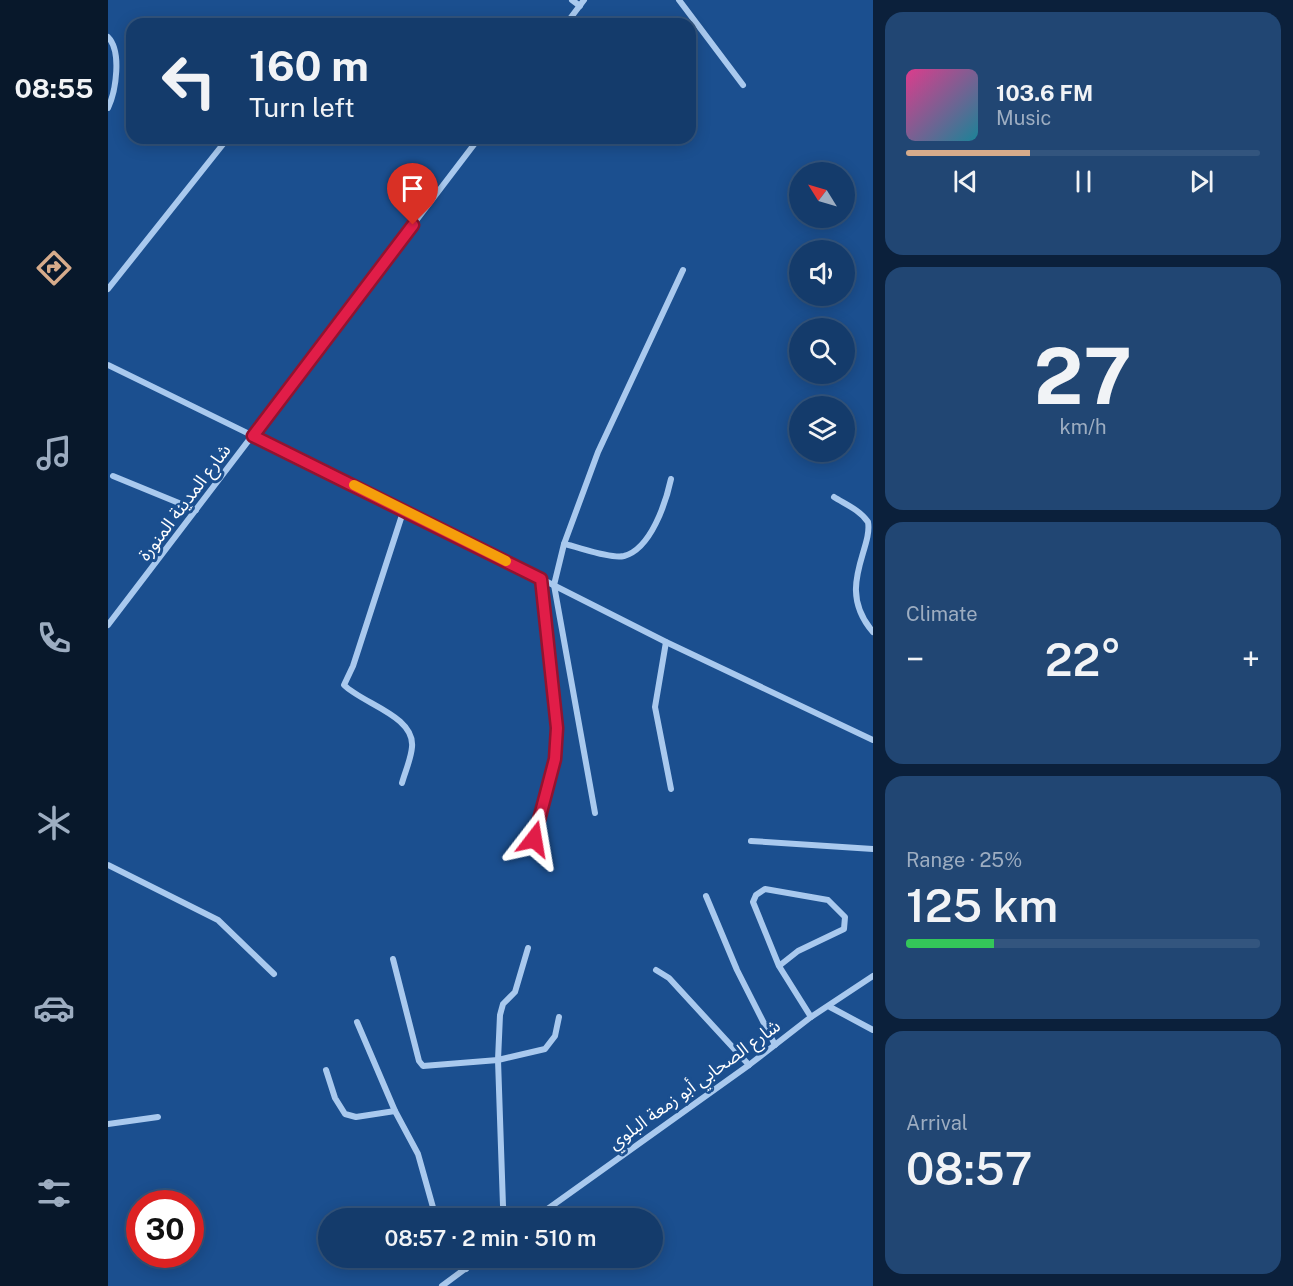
<!DOCTYPE html>
<html lang="en">
<head>
<meta charset="utf-8">
<style>
	body { margin:0; font-family:"Public Sans","Noto Sans Arabic",sans-serif; background:#214673; color:#f1f3f6; height:100vh; display:flex; flex-direction:column; font-size:22px; white-space:nowrap }
	* { box-sizing:border-box; margin:0 }
	p { font-size:20px; color:#9dadc1 }
	.icon { flex:none; width:33px; height:33px; fill:none; stroke:currentColor; stroke-width:2; stroke-linecap:round; stroke-linejoin:round }
	.map { position:relative; flex:1; overflow:hidden }
	.sheet { display:flex; flex-direction:column; gap:12px; padding:12px; background:#0b203b; width:420px }
	.sheet>* { flex:none }
	.hud { position:absolute; left:18px; top:18px; width:570px; height:126px; border-radius:18px; box-shadow:0 3px 15px #0003,0 0 0 2px #33557e; background:#143b6b; color:#f1f3f6; overflow:hidden }
	.needle { width:39px; rotate:307deg }
	.buttons { position:absolute; left:681px; top:162px; display:grid; gap:12px }
	.buttons a { display:grid; place-items:center; width:66px; height:66px; border-radius:50%; background:#143b6b; box-shadow:0 3px 15px #0003,0 0 0 2px #33557e; font-size:30px }
	.speed { position:absolute; left:18px; top:1190px; display:flex; gap:12px; font-size:30px; font-weight:700; text-align:center }
	.speed>* { display:grid; place-content:center; width:78px; height:78px; border-radius:50%; background:#143b6b; box-shadow:0 3px 15px #0003,0 0 0 2px #33557e; line-height:1 }
	.speed .limit { border:9px solid #d22; background:#fff; color:#111 }
	.pin { position:absolute; display:grid; place-items:center; width:51px; height:51px; color:#fff; margin:-62px -26px; border-radius:50% 50% 50% 0; rotate:-45deg; box-shadow:0 0 6px #0007 }
	.pin .icon { rotate:45deg }
	.me { position:absolute; width:66px; margin:-33px; rotate:14deg; stroke-linejoin:round; filter:drop-shadow(0 0 4px #0008) }
	.turn { display:flex; align-items:center; gap:21px; height:126px; padding:0 24px; font-size:27px }
	.turn .icon { width:78px; height:78px; stroke-width:2.5 }
	.turn b { display:block; font-size:42px; line-height:51px }
	.big { font-size:45px; font-weight:600; line-height:1.1 }
	.sheet .card { flex:1; display:flex; flex-direction:column; justify-content:center; gap:9px; min-width:0; padding:0 21px; border-radius:18px; background:#214673 }
	.sheet .dial { align-items:center; gap:0 }
	.dial b { font-size:78px; line-height:1 }
	.song { display:flex; align-items:center; gap:18px }
	.cover { width:72px; height:72px; border-radius:9px; background:linear-gradient(135deg,hsl(330 70% 55%),hsl(190 70% 35%)) }
	.played { height:6px; border-radius:3px; background:linear-gradient(90deg,#d6ab8b 35%,#33557e 35%) }
	.keys { display:flex; justify-content:space-around; direction:ltr }
	.heat { display:flex; justify-content:space-between; align-items:center; font-size:33px; direction:ltr }
	.charge { height:9px; border-radius:4px; background:linear-gradient(90deg,#34c759 25%,#33557e 0) }
	.trip { position:absolute; left:210px; top:1208px; width:345px; height:60px; border-radius:30px; background:#143b6b; box-shadow:0 3px 15px #0003,0 0 0 2px #33557e; font-weight:600; line-height:60px; text-align:center }
	main { display:flex; flex:1; min-height:0 }
	.menu { display:flex; flex-direction:column; width:108px; justify-content:space-around; align-items:center; background:#08182b; color:#9dadc1 }
	.menu .icon { width:42px; height:42px }
	.menu .on { color:#d6ab8b }
	.menu b { font-size:27px; color:#f1f3f6 }
	.map>svg:first-child { display:block }
	.lines { fill:none; stroke-linecap:round; stroke-linejoin:round }
	.street { stroke:#a9c9ee; stroke-width:6 }
	.route-casing { stroke:#92132f; stroke-width:15 }
	.route { stroke:#e11d48; stroke-width:10 }
	.slow { stroke:#f59e0b; stroke-width:10 }
	.labels { text-anchor:middle; dominant-baseline:central; stroke-width:6; stroke-linejoin:round; paint-order:stroke }
	.street-label { font-size:18px; fill:#fff; stroke:#1b4f8f }
</style>
</head>
<body>
<main>
<nav class="menu">
<b>08:55</b>
<svg class="icon on" aria-label="directions" viewBox="0 0 24 24"><path d="M12 3l9 9-9 9-9-9zM9 14v-3h6M13 9l2 2-2 2"/></svg>
<svg class="icon" aria-label="music" viewBox="0 0 24 24"><path d="M9 18V5l10-2v13"/><circle cx="6" cy="18" r="3"/><circle cx="16" cy="16" r="3"/></svg>
<svg class="icon" aria-label="phone" viewBox="0 0 24 24"><path d="M5 4h4l2 5-3 2q2 4 5 5l2-3 5 2v4C11 20 4 13 5 4z"/></svg>
<svg class="icon" aria-label="climate" viewBox="0 0 24 24"><path d="M12 3v18M4 7l16 10M4 17L20 7"/></svg>
<svg class="icon" aria-label="car" viewBox="0 0 24 24"><path d="M5 17H2v-5l4-1 3-4h7l3 4 3 1v5h-3M9 17h6M6 11h13"/><circle cx="7" cy="17" r="2"/><circle cx="17" cy="17" r="2"/></svg>
<svg class="icon" aria-label="filters" viewBox="0 0 24 24"><path d="M4 7h16M4 17h16"/><circle cx="9" cy="7" r="2"/><circle cx="15" cy="17" r="2"/></svg>
</nav>
<div class="map">
<svg width="765" height="1286" viewBox="0 0 765 1286">
	<rect width="100%" height="100%" fill="#1b4f8f"/>
	<g class="lines">
		<g class="street">
			<path d="M464 0 472 6"/>
			<path d="M571 0 635 85"/>
			<path d="M458 24 476 0"/>
			<path d="M0 37C14 51 8 91 0 108"/>
			<path d="M0 289 120 138"/>
			<path d="M0 365 291 507 558 642 765 740"/>
			<path d="M5 476 88 510"/>
			<path d="M726 497C737 504 752 510 760 522 765 549 727 588 765 632"/>
			<path d="M456 544C471 547 502 559 516 556 543 549 558 502 563 479"/>
			<path d="M0 625 371 138"/>
			<path d="M558 642 547 707 563 789"/>
			<path d="M294 783C297 772 303 759 304 747 307 716 255 704 236 685L245 666 296 509"/>
			<path d="M487 813 446 585 456 544 490 452 575 270"/>
			<path d="M426 839 447 759 449 728 433 579"/>
			<path d="M643 841 765 849"/>
			<path d="M0 865 110 920 166 974"/>
			<path d="M598 896 629 970 667 1045"/>
			<path d="M285 959 311 1061 315 1066 390 1060 437 1049 447 1036 451 1017"/>
			<path d="M671 966 690 951 736 929 737 917 720 900 657 889 648 895 645 902 671 966 703 1017"/>
			<path d="M548 970 561 978 641 1065"/>
			<path d="M722 1007 765 1030"/>
			<path d="M249 1022 287 1111 310 1154 328 1218"/>
			<path d="M218 1070 227 1098 237 1114 248 1117 287 1111"/>
			<path d="M0 1124 50 1117"/>
			<path d="M399 1218 395 1206 390 1060 392 1015 395 1004 407 992 420 948"/>
			<path d="M427 1218 641 1065 703 1017 765 976"/>
			<path d="M349 1257 358 1269"/>
			<path d="M334 1286 373 1257"/>
		</g>
	</g>
	<g class="lines">
		<g class="route-casing">
			<path id="route" d="M305 225 145 436 433 579 449 728 447 759 426 839"/>
		</g>
		<use href="#route" class="route"/>
		<path class="slow" d="M246 485 398 561"/>
	</g>
	<g class="labels">
		<g class="street-label">
			<text transform="translate(76 502) rotate(-53)">شارع المدينة المنورة</text>
			<text transform="translate(586 1084) rotate(-36)">شارع الصحابي أبو زمعة البلوي</text>
		</g>
	</g>
</svg>
<div class="buttons">
<a><svg class="needle" viewBox="-14 -14 28 28"><path d="M0-13l5 13h-10z" fill="#e53935"/><path d="M0 13l5-13h-10z" fill="#9dadc1"/></svg></a>
<a><svg class="icon" aria-label="sound" viewBox="0 0 24 24"><path d="M4 9h4l5-4v14l-5-4H4zM17 9q2 3 0 6"/></svg></a>
<a><svg class="icon" aria-label="search" viewBox="0 0 24 24"><circle cx="10" cy="10" r="6"/><path d="M15 15l6 6"/></svg></a>
<a><svg class="icon" aria-label="layers" viewBox="0 0 24 24"><path d="M12 4l9 5-9 5-9-5zM3 14l9 5 9-5"/></svg></a>
</div>
<div class="speed"><div class="limit">30</div></div>
<div class="pin" style="left:305px;top:225px;background:#d93025"><svg class="icon" aria-label="arrive" viewBox="0 0 24 24"><path d="M6 21V4h12l-3 4 3 4H6"/></svg></div>
<svg class="me" style="left:426px;top:839px" viewBox="-20 -20 40 40"><path d="M0-17L14 15 0 8-14 15z" fill="#e11d48" stroke="#fff" stroke-width="4"/></svg>
<div class="trip">08:57 · 2 min · 510 m</div>
<div class="hud">
<div class="turn"><svg class="icon" aria-label="left" viewBox="0 0 24 24"><path d="M17 20v-9H6M10 6l-5 5 5 5"/></svg><div><b>160 m</b>Turn left</div></div>
</div>
</div>
<section class="sheet">
<div class="card">
<div class="song"><i class="cover"></i><div><b>103.6 FM</b><p>Music</p></div></div>
<div class="played"></div>
<div class="keys"><svg class="icon" aria-label="previous" viewBox="0 0 24 24"><path d="M18 5L8 12l10 7zM5 5v14"/></svg><svg class="icon" aria-label="pause" viewBox="0 0 24 24"><path d="M8 5v14M16 5v14"/></svg><svg class="icon" aria-label="next" viewBox="0 0 24 24"><path d="M6 5l10 7-10 7zM19 5v14"/></svg></div>
</div>
<div class="card dial"><b>27</b><p>km/h</p></div>
<div class="card"><p>Climate</p>
<div class="heat"><a>−</a><b class="big">22°</b><a>+</a></div>
</div>
<div class="card"><p>Range · 25%</p><b class="big">125 km</b><div class="charge"></div></div>
<div class="card"><p>Arrival</p><b class="big">08:57</b></div>
</section>
</main>
</body>
</html>
